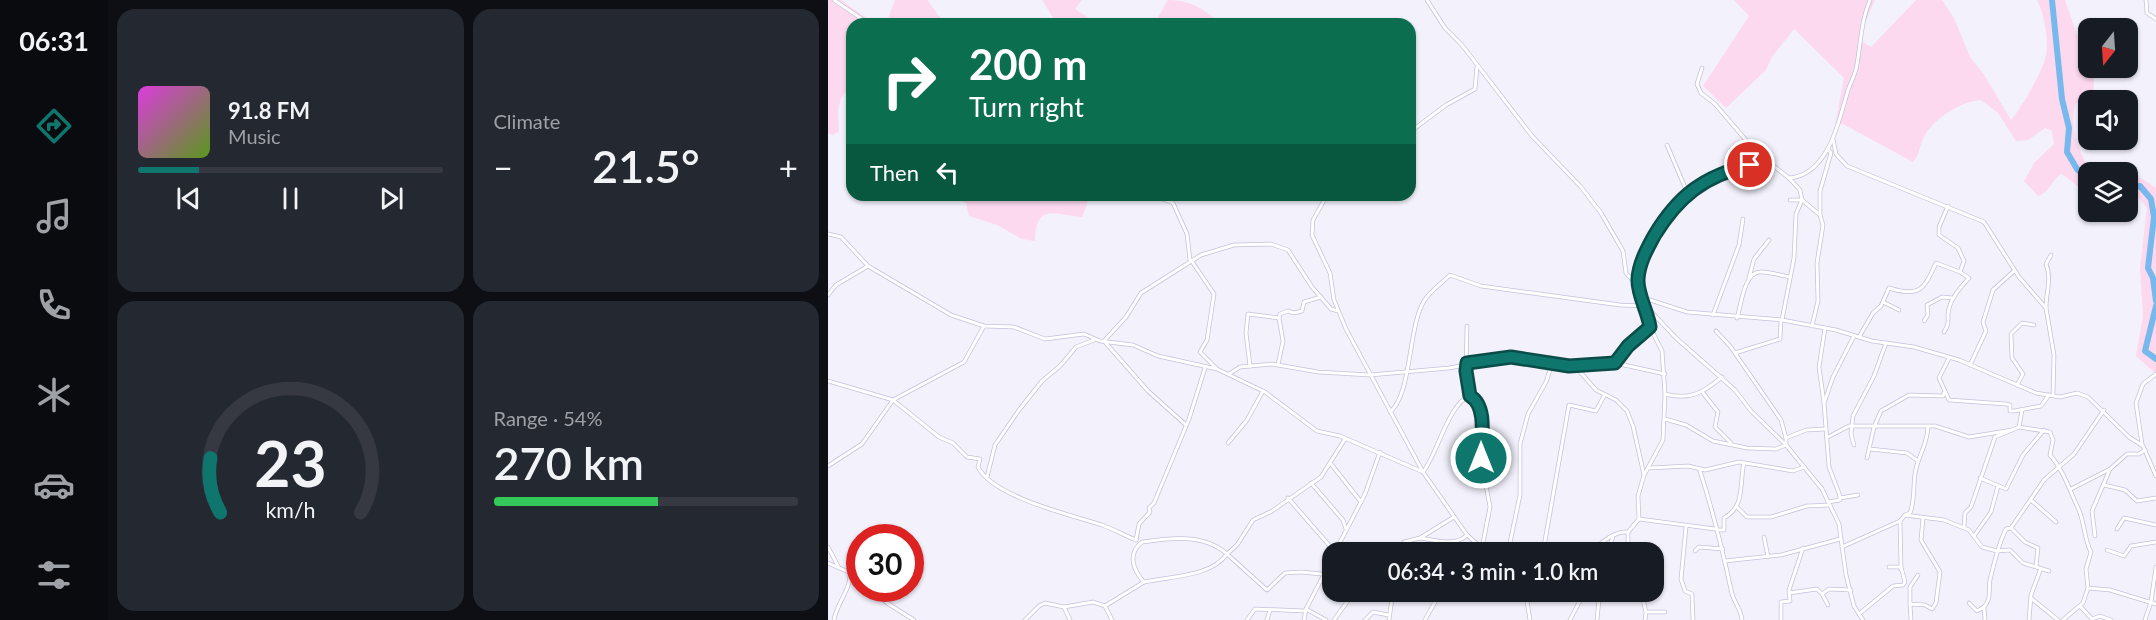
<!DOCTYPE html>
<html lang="en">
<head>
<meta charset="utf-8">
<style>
	body { margin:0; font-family:Lato,sans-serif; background:#242831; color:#f1f3f6; height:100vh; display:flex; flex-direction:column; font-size:22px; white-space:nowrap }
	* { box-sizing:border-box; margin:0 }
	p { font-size:20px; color:#9ea1a6 }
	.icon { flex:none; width:33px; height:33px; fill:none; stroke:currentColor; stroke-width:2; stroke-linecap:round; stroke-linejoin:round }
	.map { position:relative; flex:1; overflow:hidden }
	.drawer { display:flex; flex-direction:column; gap:9px; padding:9px; background:#0d0f14; width:720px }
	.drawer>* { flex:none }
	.hud { position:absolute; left:18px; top:18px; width:570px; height:183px; border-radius:18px; box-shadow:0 2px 4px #0004; background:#0b6e4f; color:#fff; overflow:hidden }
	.needle { width:39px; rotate:197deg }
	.buttons { position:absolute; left:1250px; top:18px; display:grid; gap:12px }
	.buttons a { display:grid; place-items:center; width:60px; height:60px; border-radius:12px; background:#171b24; box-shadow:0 2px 4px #0004; font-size:30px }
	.speed { position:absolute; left:18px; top:524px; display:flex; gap:12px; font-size:30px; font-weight:700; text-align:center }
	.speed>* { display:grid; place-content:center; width:78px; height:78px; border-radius:50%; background:#171b24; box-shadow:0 2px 4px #0004; line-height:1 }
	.speed .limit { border:9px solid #d22; background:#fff; color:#111 }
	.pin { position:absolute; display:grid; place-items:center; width:51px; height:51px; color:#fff; margin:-26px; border:3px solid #fff; border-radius:50%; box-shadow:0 2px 6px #0007 }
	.me { position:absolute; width:66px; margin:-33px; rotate:0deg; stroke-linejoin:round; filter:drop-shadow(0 0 4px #0008) }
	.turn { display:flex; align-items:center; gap:21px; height:126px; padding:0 24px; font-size:27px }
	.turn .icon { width:78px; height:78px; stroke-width:2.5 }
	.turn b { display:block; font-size:42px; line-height:51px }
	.then { display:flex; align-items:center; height:57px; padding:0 24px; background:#0003; gap:12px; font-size:22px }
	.big { font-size:45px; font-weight:600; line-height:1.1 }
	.drawer .widget { flex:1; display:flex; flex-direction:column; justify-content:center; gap:9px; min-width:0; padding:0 21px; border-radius:18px; background:#242831 }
	.drawer .dial { align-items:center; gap:0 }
	.dial svg { height:156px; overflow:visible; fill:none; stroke:#363941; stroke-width:7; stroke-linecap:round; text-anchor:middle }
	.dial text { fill:#f1f3f6; stroke:none }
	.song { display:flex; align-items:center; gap:18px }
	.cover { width:72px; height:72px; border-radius:9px; background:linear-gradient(135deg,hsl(300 70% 55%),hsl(90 70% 35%)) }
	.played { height:6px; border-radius:3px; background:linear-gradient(90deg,#0f766e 20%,#363941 20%) }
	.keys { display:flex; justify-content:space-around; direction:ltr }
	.heat { display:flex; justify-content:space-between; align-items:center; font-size:33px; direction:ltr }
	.charge { height:9px; border-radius:4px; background:linear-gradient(90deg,#34c759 54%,#363941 0) }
	.drawer .tiles { flex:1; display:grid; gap:9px; grid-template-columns:repeat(2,1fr) }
	.trip { position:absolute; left:494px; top:542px; width:342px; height:60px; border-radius:18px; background:#171b24; box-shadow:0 2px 4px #0004; font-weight:600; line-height:60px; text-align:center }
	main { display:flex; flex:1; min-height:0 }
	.tab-bar { display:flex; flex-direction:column; width:108px; justify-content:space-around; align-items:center; background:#090b0e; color:#9ea1a6 }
	.tab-bar .icon { width:42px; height:42px }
	.tab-bar .active { color:#0f766e }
	.tab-bar b { font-size:27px; color:#f1f3f6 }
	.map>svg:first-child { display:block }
	.green { fill:#fdd9ef }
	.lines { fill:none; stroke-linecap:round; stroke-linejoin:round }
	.river { stroke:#77b8ed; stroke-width:6 }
	.street-casing { stroke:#c5c1db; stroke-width:4.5 }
	.street { stroke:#fff; stroke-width:3 }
	.route-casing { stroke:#0a4d48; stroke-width:15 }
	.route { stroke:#0f766e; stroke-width:10 }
</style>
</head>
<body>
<main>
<nav class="tab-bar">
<b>06:31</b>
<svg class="icon active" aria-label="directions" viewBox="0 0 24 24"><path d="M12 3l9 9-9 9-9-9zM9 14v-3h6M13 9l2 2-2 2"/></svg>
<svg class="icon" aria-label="music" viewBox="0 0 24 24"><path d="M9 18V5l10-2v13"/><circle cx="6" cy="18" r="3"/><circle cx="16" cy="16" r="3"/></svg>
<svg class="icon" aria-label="phone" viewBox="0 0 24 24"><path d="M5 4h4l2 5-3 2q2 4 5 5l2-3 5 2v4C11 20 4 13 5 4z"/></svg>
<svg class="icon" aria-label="climate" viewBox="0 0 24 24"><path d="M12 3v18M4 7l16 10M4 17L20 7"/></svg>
<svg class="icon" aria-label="car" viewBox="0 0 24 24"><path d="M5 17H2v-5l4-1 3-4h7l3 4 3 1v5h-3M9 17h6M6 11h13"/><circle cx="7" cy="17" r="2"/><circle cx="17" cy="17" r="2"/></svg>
<svg class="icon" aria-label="filters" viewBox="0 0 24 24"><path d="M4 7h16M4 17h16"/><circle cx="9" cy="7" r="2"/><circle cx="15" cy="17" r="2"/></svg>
</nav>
<section class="drawer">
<div class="tiles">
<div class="widget">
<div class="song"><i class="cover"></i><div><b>91.8 FM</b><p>Music</p></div></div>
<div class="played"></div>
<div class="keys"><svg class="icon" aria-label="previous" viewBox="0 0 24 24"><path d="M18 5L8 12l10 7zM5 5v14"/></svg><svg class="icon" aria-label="pause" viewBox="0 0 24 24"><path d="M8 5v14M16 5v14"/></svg><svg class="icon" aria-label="next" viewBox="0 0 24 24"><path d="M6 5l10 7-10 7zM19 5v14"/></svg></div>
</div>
<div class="widget"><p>Climate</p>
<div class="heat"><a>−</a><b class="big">21.5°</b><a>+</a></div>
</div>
<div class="widget dial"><svg viewBox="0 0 100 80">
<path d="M14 69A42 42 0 1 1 86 69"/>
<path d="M14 69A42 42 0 0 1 9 41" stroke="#0f766e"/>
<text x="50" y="56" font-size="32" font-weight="700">23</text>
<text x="50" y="72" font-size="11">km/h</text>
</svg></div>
<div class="widget"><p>Range · 54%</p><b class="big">270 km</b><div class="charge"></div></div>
</div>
</section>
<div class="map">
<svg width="1328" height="620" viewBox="0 0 1328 620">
	<rect width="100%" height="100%" fill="#f3f1fc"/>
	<g class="green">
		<path d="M0 0H13L47 24H24V83L13 98 10 111 11 131 5 135 0 133Z"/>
		<path d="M67 0H99L117 24H58Z"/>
		<path d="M214 0H254L247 9 270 24H229Z"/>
		<path d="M340 0C363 0 376 9 393 24H326Z"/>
		<path d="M906 0H1047L1036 25 1033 41 1043 47 1088 0H1114L1126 18 1142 57 1155 73 1183 120C1193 109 1216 69 1218 55 1221 38 1216 14 1209 0H1237L1253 46 1260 50V68H1267L1265 95 1262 100 1248 103C1240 125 1251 155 1264 172H1260V194L1234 174C1223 179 1223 192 1210 196L1196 181 1206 163 1226 144 1224 131 1217 128 1200 140 1188 141 1170 113 1153 100C1133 101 1105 119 1096 137 1091 147 1092 154 1085 162L1015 124 1007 125 1016 78 966 29 944 57 938 70 898 108 875 86 921 16Z"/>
		<path d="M1299 174 1313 178 1328 188V374L1308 356 1315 316 1312 269 1319 208 1311 198 1299 196Z"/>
		<path d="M120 195H259V205L254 217C227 215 208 202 207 241L194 239 169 225 141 216 138 203Z"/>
	</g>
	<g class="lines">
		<g class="river">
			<path d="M1224 0 1234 99 1241 128 1239 152 1249 169 1260 179"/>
			<path d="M1299 188 1312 186 1323 199 1326 217 1320 268 1325 278 1328 301"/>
			<path d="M1328 306 1317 351 1328 359"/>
		</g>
		<g class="street-casing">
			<g id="street">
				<path d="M6 0 41 24"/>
				<path d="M599 0 617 28 634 45 704 136 753 187 773 213 795 251 798 273 811 287 822 327 834 351 837 394 835 440 816 475 810 496 811 519 800 532C785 531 773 543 763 552"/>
				<path d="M1318 0 1319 13 1328 19"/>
				<path d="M874 68 869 84 873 93 887 104 929 153 961 178 972 190 974 200 992 215 995 225 989 263 990 301 984 326"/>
				<path d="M582 132 618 105 647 89 649 67"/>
				<path d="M1005 139 1008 154 1019 166 1156 222 1191 277 1218 308 1226 355 1225 395"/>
				<path d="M839 145 859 192"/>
				<path d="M961 178C1001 175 1011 120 1020 90 1023 82 1028 73 1029 64 1033 42 1033 21 1042 0"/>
				<path d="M325 195 345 203 359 234 362 260"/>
				<path d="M499 195 485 220 484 235 502 273 506 300 518 329 595 472 639 535 658 552"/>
				<path d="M992 215V191L1003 153 1000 149"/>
				<path d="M0 234 13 237 40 266 123 315 156 326 186 327 217 339 256 334 272 341 305 345 330 356 389 369 437 392 489 431 512 436 595 472"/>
				<path d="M363 260 386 294 379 340 372 352 388 368"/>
				<path d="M921 278 926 259 941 240"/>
				<path d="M811 287C809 270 816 252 825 239 829 232 831 224 836 218 864 183 896 171 939 162"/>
				<path d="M0 295 8 285 40 266"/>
				<path d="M816 298 859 312 954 320 1008 330 1044 341 1086 347 1131 360 1208 393 1232 397 1249 393 1260 397 1301 437 1315 446 1328 476"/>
				<path d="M1055 302 1071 310"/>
				<path d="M1218 308C1218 293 1224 278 1218 264L1223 255"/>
				<path d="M885 315 911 245 915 219"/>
				<path d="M909 318C913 306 916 272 932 272 941 271 953 276 962 277"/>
				<path d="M954 320 966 258 968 214 974 200H962"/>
				<path d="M1096 321 1100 315 1099 305 1114 297 1124 298"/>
				<path d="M639 326 638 371 642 396 648 401 654 415 653 458 662 507 654 548 673 552"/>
				<path d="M888 331 902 346 953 420 958 438"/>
				<path d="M1116 332C1121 324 1120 322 1120 314 1121 300 1132 288 1141 278L1132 272 1136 261 1130 248 1111 235V227L1120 206"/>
				<path d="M1031 337 1045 313 1053 306 1061 288C1092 298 1096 289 1108 263L1132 272"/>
				<path d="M907 353 952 339 953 320"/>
				<path d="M1121 358 1111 378 1121 400 1178 404 1182 405V411H1186L1213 406 1221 395"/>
				<path d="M787 363 800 346 822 328"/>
				<path d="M450 365 455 341 451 318"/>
				<path d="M746 365 768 390 788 400 799 411 805 426 816 475"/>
				<path d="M1142 365 1158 331 1155 322 1165 290 1186 271"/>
				<path d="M422 366 418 333 420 314 451 318 452 314 460 311 466 313 474 311 476 302 493 297"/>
				<path d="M401 374 412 367 444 364 490 372 542 375 621 368 683 357 741 366 787 363 837 374"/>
				<path d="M0 381 65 400 111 437 125 443 139 457 152 459 150 467C165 497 243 515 274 525 285 529 296 535 308 540"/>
				<path d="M1189 385 1195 374 1184 358 1183 334 1194 323 1206 325"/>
				<path d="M875 393 890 412 887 427 903 443"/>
				<path d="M837 394C862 401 876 392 894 377"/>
				<path d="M996 403 991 367 997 328"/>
				<path d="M1194 410 1191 427 1222 432 1225 440 1222 455C1235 470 1241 488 1249 506 1257 520 1255 537 1263 552L1258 569 1260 588 1282 590 1328 604"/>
				<path d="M562 412C584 394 580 327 596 301 602 291 614 283 622 275L653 286 792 305 818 306 848 338 907 390 923 411 958 445 994 489 1011 524 1018 575 1026 606 1035 620"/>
				<path d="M837 419 858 425 885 441 919 448 948 449 958 445V438L978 430 998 429"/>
				<path d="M358 425 320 391 276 341 298 317 313 293 373 255 406 245 443 244 460 250 484 287 503 309 510 311"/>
				<path d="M1000 437 1021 426H1107L1141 437 1184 430"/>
				<path d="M400 443 419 420 435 391"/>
				<path d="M1314 444 1308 403 1315 384 1328 374"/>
				<path d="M1026 445 1023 434 1025 416 1046 376 1058 343"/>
				<path d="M1042 449 1079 453 1090 461"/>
				<path d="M1039 458 1046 427 1053 411 1081 395 1115 396 1116 393"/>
				<path d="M503 464 533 502"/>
				<path d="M0 466 34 444 65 400 136 362 156 326"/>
				<path d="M821 468 860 466 877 470 911 462 965 471 976 467"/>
				<path d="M872 471C885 511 895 552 904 594 907 604 913 609 914 620"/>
				<path d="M595 472C609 455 621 402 642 396"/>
				<path d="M159 477 167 445 191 410 214 381 232 366 248 347 266 340"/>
				<path d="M1152 478 1178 489 1195 455 1216 430"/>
				<path d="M483 483 515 520 518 529"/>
				<path d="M1276 485 1297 490 1309 501 1328 498"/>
				<path d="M1243 489 1282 469"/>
				<path d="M460 498 507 552"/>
				<path d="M1012 498 1030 495"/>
				<path d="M1204 501 1228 522"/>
				<path d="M1000 502 1012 500V496L1001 467 996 403 1005 377 1026 336"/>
				<path d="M909 507 919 517H943L979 506 1002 505"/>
				<path d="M1077 515 1082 513C1087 501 1085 487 1087 474 1089 457 1099 447 1100 427"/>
				<path d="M811 519 887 529"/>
				<path d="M858 527 853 579 857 591 864 594 865 620"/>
				<path d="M1136 527 1137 513 1143 507 1167 437 1191 427"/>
				<path d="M1183 528 1197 542 1210 548 1208 566"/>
				<path d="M1289 529 1296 518 1328 525"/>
				<path d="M889 530H896V518C918 506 911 483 916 463"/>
				<path d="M800 532V552"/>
				<path d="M1146 536 1163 512 1170 486"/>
				<path d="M1267 536 1264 511 1282 469 1299 454H1311L1317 450"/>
				<path d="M936 537 940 557"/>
				<path d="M592 538C607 540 628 547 639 535"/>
				<path d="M308 540 311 524 322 512 321 508 326 503 361 419 377 368"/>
				<path d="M0 547 10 566"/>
				<path d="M1014 547 1072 521 1077 515 1116 520 1141 530 1154 547 1169 551 1182 550 1195 563 1221 571"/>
				<path d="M1279 550 1296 556 1303 546 1328 542"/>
				<path d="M867 551 871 547 895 549"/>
				<path d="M507 552 537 494 552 452"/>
				<path d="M574 552 576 542 592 538 626 517"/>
				<path d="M624 552 627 542"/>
				<path d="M680 552 692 495V444L700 414 718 382 724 364"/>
				<path d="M715 552 741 405 768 411 776 396"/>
				<path d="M779 552 785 537"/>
				<path d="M897 561 953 555 1012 539"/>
				<path d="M0 563 32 577"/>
				<path d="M1061 567H1072L1073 569"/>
				<path d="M316 582C343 576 383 577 399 554L439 590 457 573 473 572 504 575"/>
				<path d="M43 588 59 603 86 620"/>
				<path d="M695 591 698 595 702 620"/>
				<path d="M813 591 818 612 817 620"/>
				<path d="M961 593 989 589 994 594"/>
				<path d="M1204 599 1230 620"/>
				<path d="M1141 603 1149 611 1156 607"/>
				<path d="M1082 604V587L1090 575"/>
				<path d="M1000 605 994 594 1001 589 1023 590"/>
				<path d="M1252 606 1264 619 1272 616 1283 620"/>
				<path d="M236 607 242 620"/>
				<path d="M478 609 498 620"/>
				<path d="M819 612H837"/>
				<path d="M1031 614 1065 586 1075 585 1077 582 1073 567 1072 521"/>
				<path d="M6 620C8 604 26 585 21 571"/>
				<path d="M197 620 211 606 217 603 236 607 265 602 277 606"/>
				<path d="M284 620 277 606 316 582C305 570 299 554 314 542 342 538 376 533 399 554L409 545 425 520 444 511 493 477 517 439"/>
				<path d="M419 620 427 609 477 611"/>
				<path d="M439 620 442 610"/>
				<path d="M476 620 478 609 504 559"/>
				<path d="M506 620 527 591"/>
				<path d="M537 620 545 612 560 615"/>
				<path d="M561 620 565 591"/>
				<path d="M597 620 613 591"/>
				<path d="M742 620 757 591"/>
				<path d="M769 620 771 599 776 591"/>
				<path d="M953 620V602L962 601 961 590 975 548"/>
				<path d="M1083 620 1082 604 1097 605 1104 609 1108 603 1112 572 1093 540 1095 518"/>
				<path d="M1157 620 1156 607C1164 598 1160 591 1162 580 1166 563 1170 545 1178 529L1183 528 1216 480 1246 454 1276 410"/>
				<path d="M1201 620 1203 595 1213 568"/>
				<path d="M1235 620 1255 603 1260 588"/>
				<path d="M1317 620 1323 602 1328 567"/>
			</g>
		</g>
		<use href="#street" class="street"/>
	</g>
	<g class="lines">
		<g class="route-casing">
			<path id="route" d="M653 458C653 440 660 406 642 396L638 371 639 363 683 357 741 366 787 363 800 346 822 327C820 312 809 294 810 279 811 263 819 249 826 236 850 196 876 176 922 165"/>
		</g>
		<use href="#route" class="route"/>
	</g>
</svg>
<div class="buttons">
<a><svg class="needle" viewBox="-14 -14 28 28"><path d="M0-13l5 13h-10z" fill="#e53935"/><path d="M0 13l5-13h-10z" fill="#9ea1a6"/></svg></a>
<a><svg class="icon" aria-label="sound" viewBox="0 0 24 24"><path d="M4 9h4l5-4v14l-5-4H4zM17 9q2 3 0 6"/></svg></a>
<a><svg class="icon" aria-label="layers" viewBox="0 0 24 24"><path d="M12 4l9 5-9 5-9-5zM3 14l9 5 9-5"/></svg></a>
</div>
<div class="speed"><div class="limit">30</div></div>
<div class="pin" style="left:922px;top:165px;background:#d93025"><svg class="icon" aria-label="arrive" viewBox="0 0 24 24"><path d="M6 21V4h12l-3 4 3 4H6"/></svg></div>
<svg class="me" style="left:653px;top:458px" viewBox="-20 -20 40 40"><circle r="17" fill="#0f766e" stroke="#fff" stroke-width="3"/><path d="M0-11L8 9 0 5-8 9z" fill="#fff"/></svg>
<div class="trip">06:34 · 3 min · 1.0 km</div>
<div class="hud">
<div class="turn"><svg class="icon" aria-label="right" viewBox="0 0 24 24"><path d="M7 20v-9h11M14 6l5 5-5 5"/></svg><div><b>200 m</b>Turn right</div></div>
<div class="then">Then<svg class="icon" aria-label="left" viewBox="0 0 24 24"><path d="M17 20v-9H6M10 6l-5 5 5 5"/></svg></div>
</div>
</div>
</main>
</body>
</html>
